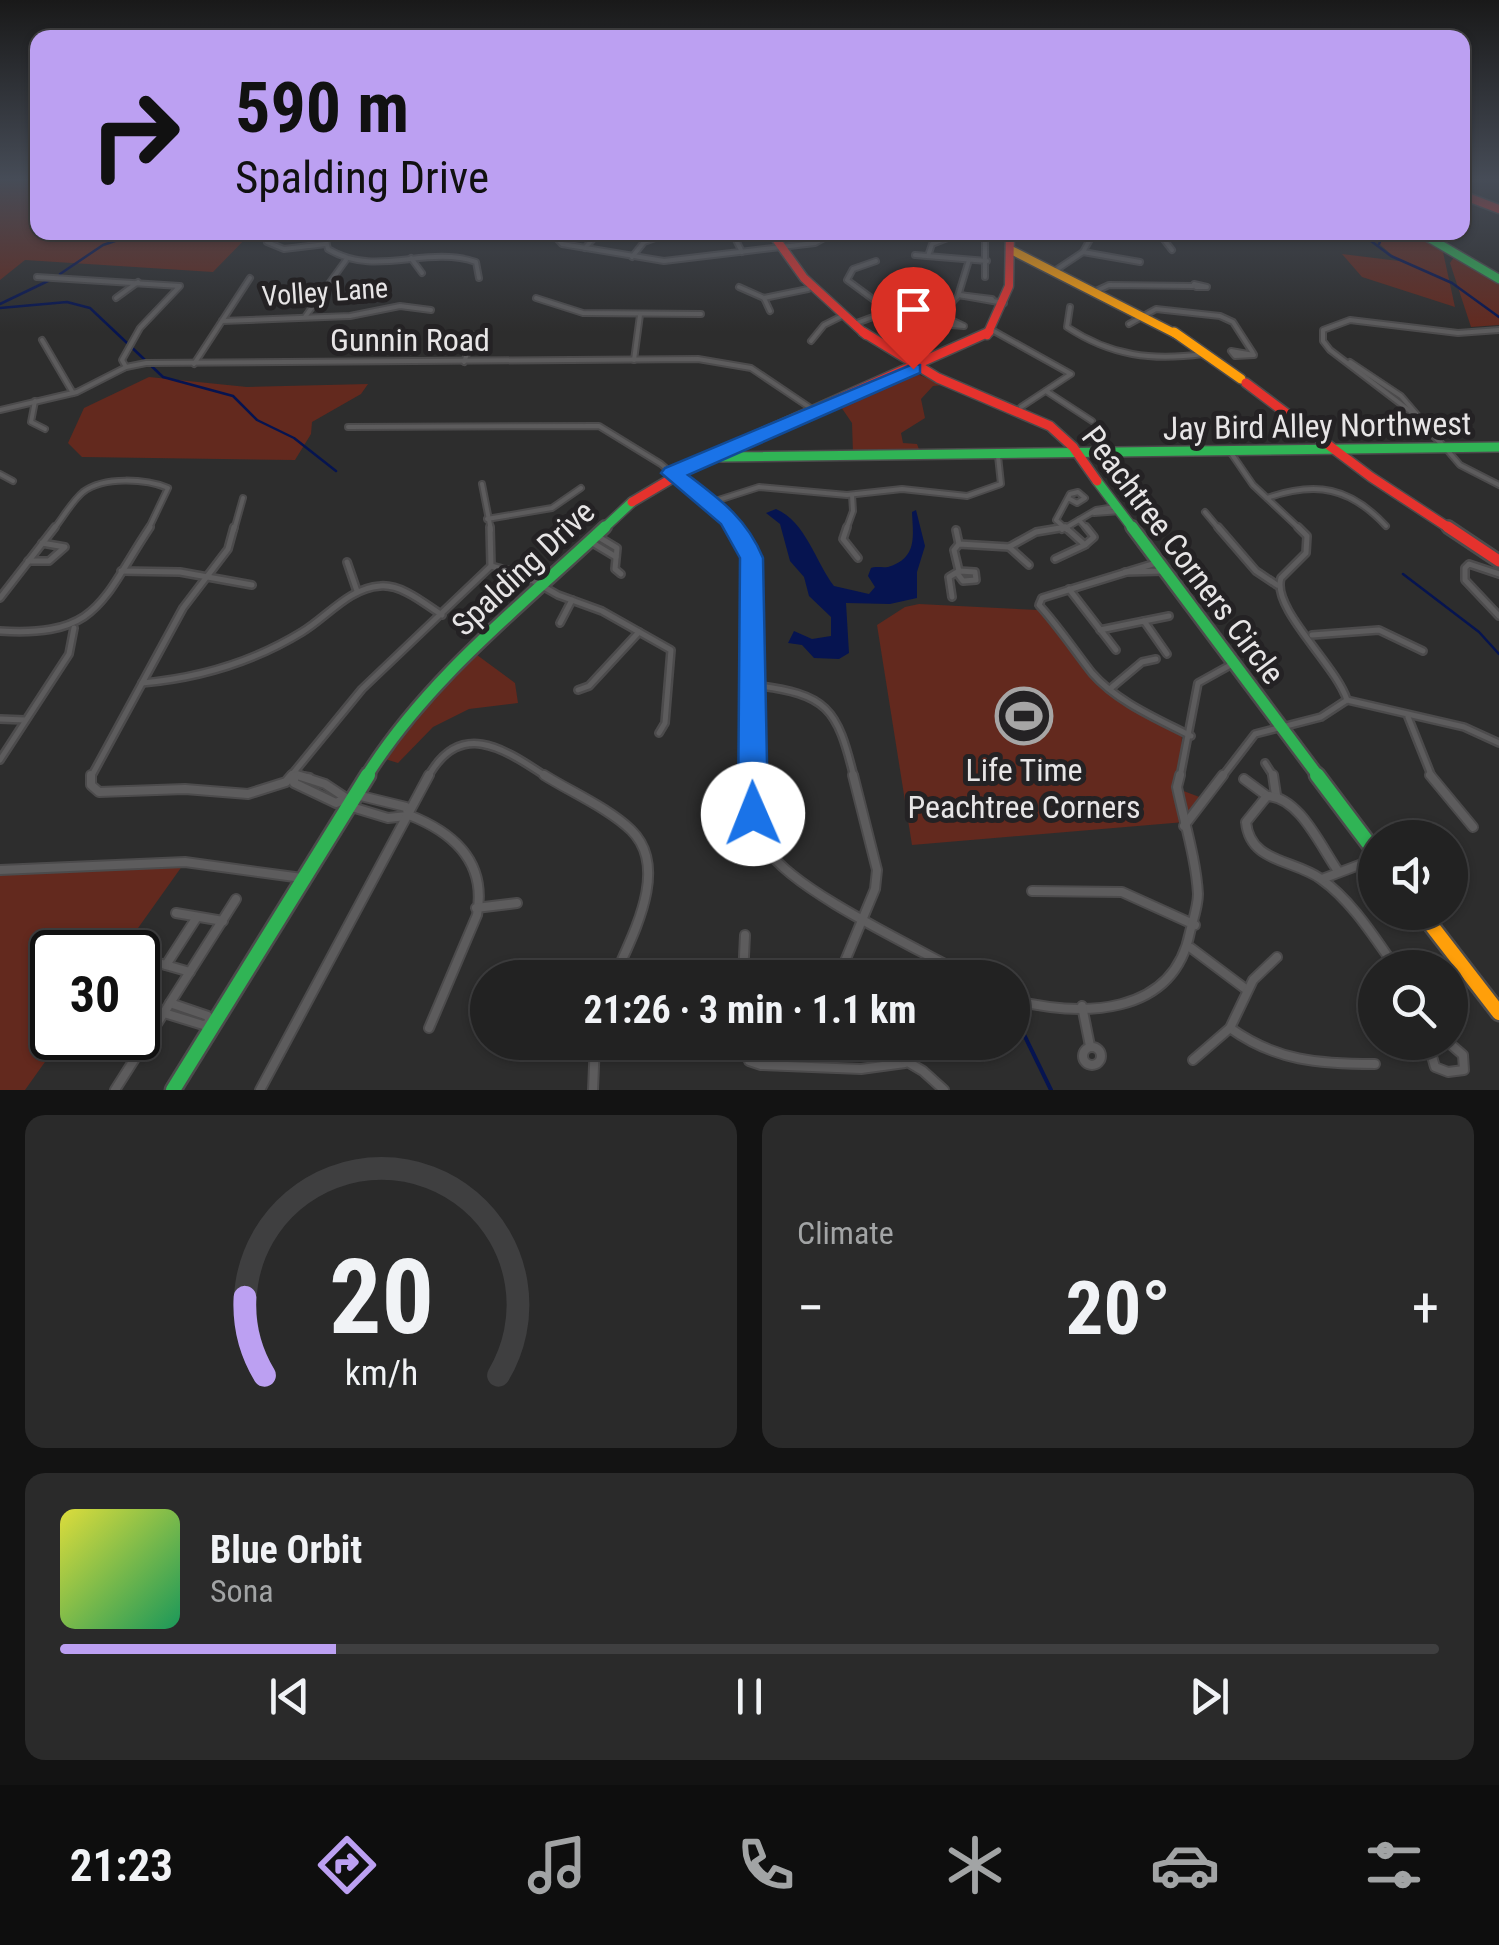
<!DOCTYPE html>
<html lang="en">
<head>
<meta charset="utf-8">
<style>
	body { margin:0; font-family:"Roboto Condensed",sans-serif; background:#2a2a2a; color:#f1f3f6; height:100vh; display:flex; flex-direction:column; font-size:38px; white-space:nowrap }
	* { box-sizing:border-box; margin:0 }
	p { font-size:32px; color:#a2a4a5 }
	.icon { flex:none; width:55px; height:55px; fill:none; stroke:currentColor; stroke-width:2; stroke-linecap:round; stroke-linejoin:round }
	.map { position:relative; height:1090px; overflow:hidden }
	.side { display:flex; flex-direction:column; gap:25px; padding:25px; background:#131313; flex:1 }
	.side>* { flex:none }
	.hud { position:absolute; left:30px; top:30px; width:1440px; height:210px; border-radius:20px; box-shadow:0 2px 8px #0004,0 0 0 2px #3f3f40; background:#bca0f2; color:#111; overflow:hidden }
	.fabs { position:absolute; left:1358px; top:820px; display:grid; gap:20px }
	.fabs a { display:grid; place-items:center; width:110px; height:110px; border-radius:50%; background:#222; box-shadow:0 2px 8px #0004,0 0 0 2px #3f3f40; font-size:50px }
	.speed { position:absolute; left:30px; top:930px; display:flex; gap:20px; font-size:50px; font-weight:700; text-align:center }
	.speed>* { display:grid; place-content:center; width:130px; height:130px; border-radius:50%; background:#222; box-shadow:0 2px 8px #0004,0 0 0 2px #3f3f40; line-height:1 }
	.speed .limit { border:5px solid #111; border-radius:15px; background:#fff; color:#111 }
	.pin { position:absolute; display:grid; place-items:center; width:85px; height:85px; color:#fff; margin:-102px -42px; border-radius:50% 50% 50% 0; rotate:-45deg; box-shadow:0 0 10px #0007 }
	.pin .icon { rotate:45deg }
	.me { position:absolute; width:110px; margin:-55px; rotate:359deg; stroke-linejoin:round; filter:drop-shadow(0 0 8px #0008) }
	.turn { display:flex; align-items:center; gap:35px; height:210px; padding:0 40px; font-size:45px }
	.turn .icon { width:130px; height:130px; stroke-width:2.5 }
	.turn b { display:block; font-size:70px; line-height:85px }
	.big { font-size:75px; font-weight:700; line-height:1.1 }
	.side .widget { flex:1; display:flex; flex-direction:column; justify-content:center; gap:15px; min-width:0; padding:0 35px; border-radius:20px; background:#2a2a2a }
	.side .dial { align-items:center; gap:0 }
	.dial svg { height:260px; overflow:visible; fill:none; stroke:#3f3f40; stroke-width:7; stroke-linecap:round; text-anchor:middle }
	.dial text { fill:#f1f3f6; stroke:none }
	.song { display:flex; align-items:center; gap:30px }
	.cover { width:120px; height:120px; border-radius:15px; background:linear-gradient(135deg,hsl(60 70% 55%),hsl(150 70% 35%)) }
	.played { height:10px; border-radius:5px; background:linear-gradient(90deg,#bca0f2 20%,#3f3f40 20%) }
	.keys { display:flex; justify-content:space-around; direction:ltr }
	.heat { display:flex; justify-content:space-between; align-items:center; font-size:55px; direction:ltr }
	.side .tiles { flex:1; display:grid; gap:25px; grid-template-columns:1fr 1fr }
	.widget:last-child { grid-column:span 2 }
	.trip { position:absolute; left:470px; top:960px; width:560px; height:100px; border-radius:50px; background:#222; box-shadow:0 2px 8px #0004,0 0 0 2px #3f3f40; font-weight:700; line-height:100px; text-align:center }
	.menu { display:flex; height:160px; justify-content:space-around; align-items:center; background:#0e0e0e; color:#a2a4a5 }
	.menu .icon { width:70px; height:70px }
	.menu .active { color:#bca0f2 }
	.menu b { font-size:45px; color:#f1f3f6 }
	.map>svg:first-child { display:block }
	.green { fill:#63291e }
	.water { fill:#061450 }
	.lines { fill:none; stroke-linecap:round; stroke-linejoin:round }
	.stream-far1 { stroke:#061450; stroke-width:2.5 }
	.stream { stroke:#061450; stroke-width:4 }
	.street-far2-casing { stroke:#4c4b4c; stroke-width:8 }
	.street-far1-casing { stroke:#4c4b4c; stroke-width:10 }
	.street-casing { stroke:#4c4b4c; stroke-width:12 }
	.fast-far3-casing { stroke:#4c4b4c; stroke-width:11 }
	.fast-far2-casing { stroke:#4c4b4c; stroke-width:12 }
	.fast-far1-casing { stroke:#4c4b4c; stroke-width:16 }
	.fast-casing { stroke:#4c4b4c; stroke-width:19 }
	.slow-far2-casing { stroke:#4c4b4c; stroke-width:11 }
	.slow-far1-casing { stroke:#4c4b4c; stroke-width:12 }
	.slow-casing { stroke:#4c4b4c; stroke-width:19 }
	.jam-far2-casing { stroke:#4c4b4c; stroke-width:11 }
	.jam-far1-casing { stroke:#4c4b4c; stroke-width:12 }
	.jam-casing { stroke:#4c4b4c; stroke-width:16 }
	.street-far2 { stroke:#5d5c5d; stroke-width:4 }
	.street-far1 { stroke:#5d5c5d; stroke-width:5 }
	.street { stroke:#5d5c5d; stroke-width:8 }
	.fast-far3 { stroke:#30b455; stroke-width:8 }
	.fast-far2 { stroke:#30b455; stroke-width:9 }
	.fast-far1 { stroke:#30b455; stroke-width:11 }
	.fast { stroke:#30b455; stroke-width:14 }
	.slow-far2 { stroke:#ff9f0a; stroke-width:8 }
	.slow-far1 { stroke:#ff9f0a; stroke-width:9 }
	.slow { stroke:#ff9f0a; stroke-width:14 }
	.jam-far2 { stroke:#e5322d; stroke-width:8 }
	.jam-far1 { stroke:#e5322d; stroke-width:9 }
	.jam { stroke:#e5322d; stroke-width:11 }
	.route { fill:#1a73e8; stroke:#114b97; stroke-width:2.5 }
	.labels { text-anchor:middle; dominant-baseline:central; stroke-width:10; stroke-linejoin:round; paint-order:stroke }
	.far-street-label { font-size:28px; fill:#e7e5e6; stroke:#242224 }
	.street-label { font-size:32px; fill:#e7e5e6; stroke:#242224 }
	.poi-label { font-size:32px; fill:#e7e5e6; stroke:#242224 }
</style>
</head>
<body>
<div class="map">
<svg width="1499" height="1090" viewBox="0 0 1499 1090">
	<rect width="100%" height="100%" fill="#2d2d2d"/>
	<g class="green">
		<path d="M0 180H37L38 232 251 233 213 272 25 260 0 280Z"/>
		<path d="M1367 233H1412L1443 252 1455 307 1362 277 1342 254 1399 261Z"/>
		<path d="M1454 257 1499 284V325L1471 327 1450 263Z"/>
		<path d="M915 373 943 385 933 386 921 399 925 418 901 433 903 443 917 444 920 452 853 453 852 423 839 404Z"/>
		<path d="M149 377 247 387 368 384 361 394 312 422 311 434 295 460 82 457 68 443 84 408Z"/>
		<path d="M919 604 1038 610C1090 667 1111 694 1182 729L1181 790 1202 798 1185 822 912 845 877 625 905 607Z"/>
		<path d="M477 655 515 683 518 703 469 709 433 727 398 763 382 758 430 698Z"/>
		<path d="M185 862 121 952H52V1038H62L25 1090H0V870Z"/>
	</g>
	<path class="water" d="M776 509C806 522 815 561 834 586L869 594 875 587 868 576 871 568C876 566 882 568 888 567 918 558 913 536 912 512L916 510 925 546 917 572V598L890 604 846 603 849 653 839 659 814 658 802 645 788 643 794 631 812 639 831 636V617L809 596 804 577 790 561 780 524 766 513Z"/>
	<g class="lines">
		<g class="stream-far1">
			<path d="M417 232 497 238 509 232"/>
			<path d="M1359 232 1391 256 1452 283 1499 317"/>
			<path d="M1379 244 1384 232"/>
			<path d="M60 274 103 245 142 232"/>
			<path d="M0 304 50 280"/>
			<path d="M0 308 67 302 90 308 163 377 233 396 257 420 294 438 336 471"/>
			<path d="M1403 574 1479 632 1499 654"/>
		</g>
		<path class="stream" d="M1012 1010 1051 1090"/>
		<g class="street-far2-casing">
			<g id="street-far2">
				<path d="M324 232 328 249C375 278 426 245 476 262L479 278"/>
				<path d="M551 232 562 244 664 261 815 243 835 232"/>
				<path d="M732 232 742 252"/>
				<path d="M985 232V277"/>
				<path d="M1158 232 1172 250"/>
				<path d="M267 242 284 249 326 244"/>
				<path d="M585 248 599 232"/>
				<path d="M1083 252 1140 262"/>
				<path d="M915 255 987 261"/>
				<path d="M928 256 932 244 963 232"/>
				<path d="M632 257 644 242 672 232"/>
				<path d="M411 258 422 273"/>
				<path d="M876 261 853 269 847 280 889 311"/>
				<path d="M1056 270 1083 252 1094 232"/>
				<path d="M37 277 180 286 140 328 122 360 126 367"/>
				<path d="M1194 284 1207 287H1196Z"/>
				<path d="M739 287 764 298 770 311"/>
				<path d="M1096 291 1109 285 1193 286"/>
				<path d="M959 295 1004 303"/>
				<path d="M959 295 992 299"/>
				<path d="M116 298 138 282"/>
				<path d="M536 298 583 313 701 314"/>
				<path d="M764 298 808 289"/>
				<path d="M1070 307 1067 327C1111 356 1152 361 1203 354"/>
				<path d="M305 317 346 260"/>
				<path d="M222 321 350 316 400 306 431 310"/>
				<path d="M854 324 889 311 917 281"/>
				<path d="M938 324 964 326 945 317"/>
				<path d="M1129 324 1156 309 1220 316 1233 322 1253 353"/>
				<path d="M992 330 1071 374 1021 407"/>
				<path d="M925 334 931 339H918L958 296 969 260"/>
				<path d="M42 340 73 393"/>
				<path d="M811 341 824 325 842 316"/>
				<path d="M1231 351 1254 355 1235 356Z"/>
				<path d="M634 360 640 315"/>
				<path d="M464 362 474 335"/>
				<path d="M1350 362 1401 396 1460 465 1499 485"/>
				<path d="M194 364 250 278"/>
				<path d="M1046 391 1092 421"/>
				<path d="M35 401 31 422 45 429"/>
				<path d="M0 410 77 392 126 367 146 363 698 359 751 368 812 409"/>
				<path d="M348 427 599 426 661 464 737 530"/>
				<path d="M1443 446 1410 411 1330 350 1323 341V330L1350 320 1458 333 1499 330"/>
				<path d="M1231 453 1253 485 1301 530"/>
				<path d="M0 474 13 481"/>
				<path d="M482 484 491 530"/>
				<path d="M1267 498C1316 481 1350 487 1386 526"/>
				<path d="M709 503 759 487 847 495 902 489 967 496 1001 484 998 456"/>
				<path d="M1205 512 1220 530"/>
				<path d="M1094 513 1121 511"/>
				<path d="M487 519 552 508 581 488"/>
				<path d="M1079 520 1088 530"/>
				<path d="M53 530C62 519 72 501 83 492 104 476 146 479 168 488L148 530"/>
				<path d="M234 530 243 498"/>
				<path d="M846 530 853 511 852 495"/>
				<path d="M1062 530 1096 510 1115 507"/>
				<path d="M1067 530 1056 520 1070 494 1078 492 1085 498 1077 503 1068 498"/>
			</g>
		</g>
		<g class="street-far1-casing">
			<g id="street-far1">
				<path d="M735 527 752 558 753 777"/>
				<path d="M847 527 843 539 858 558"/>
				<path d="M1086 527 1094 537 1086 544"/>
				<path d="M1218 527 1256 571 1277 585"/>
				<path d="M956 530 959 544"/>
				<path d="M597 536 617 548 615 569 621 574"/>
				<path d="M591 542 616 557"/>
				<path d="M1009 547 1029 565"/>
				<path d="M1055 559 1085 545 1065 527"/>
				<path d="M28 561H49L65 547 42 543"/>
				<path d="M347 562 357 591"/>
				<path d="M1156 563 1042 598 1039 605C1059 627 1074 650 1092 673 1117 702 1158 719 1191 736"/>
				<path d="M491 566 521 574 558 595 602 611 671 650 665 723 659 733"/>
				<path d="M121 571 180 572 252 585"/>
				<path d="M1125 572 1164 571"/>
				<path d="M957 573 963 581 976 580 975 572 959 571"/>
				<path d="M1499 574 1469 564 1465 568V580L1499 616"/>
				<path d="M1069 589 1116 650"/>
				<path d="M952 597 949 577 959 571 954 550 959 544 1009 547 1036 532 1066 527"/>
				<path d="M0 598 55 527"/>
				<path d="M1144 621 1169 616"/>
				<path d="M560 623 572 600"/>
				<path d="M1100 630 1144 621 1167 654"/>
				<path d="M0 631C99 637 101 601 150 527"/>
				<path d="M1312 635 1379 630 1423 651"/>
				<path d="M142 683C199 678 253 662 302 632 327 617 349 588 380 586 402 584 425 604 442 615"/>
				<path d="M753 685C828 694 837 708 854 777"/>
				<path d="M1111 688 1142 662 1156 659"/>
				<path d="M578 690 589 686 639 632"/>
				<path d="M1347 700 1464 727 1499 743"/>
				<path d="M1408 717 1432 777"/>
				<path d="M0 719 25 720"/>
				<path d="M0 760 69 654 74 628"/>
				<path d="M1265 763 1274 777"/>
				<path d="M297 775 310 777"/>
				<path d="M91 777 183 608 228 549 234 527"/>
				<path d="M290 777 362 689 491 566 490 527"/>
				<path d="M428 777C461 717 507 751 547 777"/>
				<path d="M1180 777 1198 683 1234 663"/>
				<path d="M1222 777 1255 734 1321 717 1347 700C1336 665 1271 608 1281 578L1306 553 1307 536 1298 527"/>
			</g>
		</g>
		<g class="street-casing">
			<g id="street">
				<path d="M91 775V785L99 792 185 789 248 794 286 782 292 775"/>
				<path d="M297 775 325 784 349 800 361 796 406 807 409 815C455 833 487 863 477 915L429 1028"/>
				<path d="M544 775C571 792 608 808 631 830 671 869 631 937 614 978"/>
				<path d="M753 775C753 802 753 825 768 850 793 891 925 952 971 978"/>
				<path d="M1273 775 1276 795"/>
				<path d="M1430 775 1473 827"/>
				<path d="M294 776V783L336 803 345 799"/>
				<path d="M1244 779 1267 796"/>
				<path d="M352 801 355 808 388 818 407 816"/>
				<path d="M1184 826 1223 775"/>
				<path d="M0 870 185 862 302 878"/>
				<path d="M1338 871C1321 847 1299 796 1267 796L1246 822C1250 863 1293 859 1321 879 1352 901 1374 937 1396 968"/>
				<path d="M1322 879 1375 859"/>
				<path d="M1032 891 1122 892 1195 925"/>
				<path d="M476 908 517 903"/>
				<path d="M176 913 223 921"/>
				<path d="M1191 948 1247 990"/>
				<path d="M148 960 190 972"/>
				<path d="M166 965 197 917"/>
				<path d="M743 978 745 935"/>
				<path d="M838 978 875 889 877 870 853 775"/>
				<path d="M1012 1000C1082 1017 1173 1017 1190 932 1193 920 1198 906 1198 894 1196 859 1184 821 1177 787L1180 775"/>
				<path d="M170 1003 208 1016 209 1021"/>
				<path d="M1082 1006 1090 1046"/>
				<path d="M164 1013 203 1025 213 1022"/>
				<path d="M1230 1028C1276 1061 1319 1064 1375 1064"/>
				<path d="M118 1038 143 1046"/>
				<path d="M744 1042 749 1061 761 1065 861 1069 905 1063"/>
				<path d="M874 1042 923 1071 944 1090"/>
				<path d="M1428 1042 1435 1067 1448 1072 1464 1070 1463 1055 1448 1042"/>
				<circle cx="1092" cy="1056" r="9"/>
				<path d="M1193 1060 1230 1028 1253 980 1277 957"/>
				<path d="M115 1090 236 899"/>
				<path d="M260 1090 429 775"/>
				<path d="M593 1090 595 1042"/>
			</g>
		</g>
		<g class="fast-far3-casing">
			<path id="fast-far3" d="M1419 232 1499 279"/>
		</g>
		<g class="fast-far2-casing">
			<g id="fast-far2">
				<path d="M717 453 722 457 1499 447"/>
				<path d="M1097 481 1134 530"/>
				<path d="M602 530 632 502"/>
			</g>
		</g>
		<g class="fast-far1-casing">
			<g id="fast-far1">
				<path d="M1132 527 1319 777"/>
				<path d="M366 777C427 679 521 606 605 527"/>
			</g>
		</g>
		<g class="fast-casing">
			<g id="fast">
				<path d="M1317 775 1375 852"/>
				<path d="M173 1090 368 775"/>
			</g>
		</g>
		<g class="slow-far2-casing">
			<path id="slow-far2" d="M1013 251 1178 335"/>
		</g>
		<g class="slow-far1-casing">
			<path id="slow-far1" d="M1174 332 1241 379"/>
		</g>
		<g class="slow-casing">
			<path id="slow" d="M1421 912 1499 1013"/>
		</g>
		<g class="jam-far2-casing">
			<g id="jam-far2">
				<path d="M1462 195 1499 209"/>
				<path d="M771 232 804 278 866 335"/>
				<path d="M987 335 1009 286 1010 232"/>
			</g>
		</g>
		<g class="jam-far1-casing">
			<g id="jam-far1">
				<path d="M863 332 938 378 1050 426 1073 447 1097 481"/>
				<path d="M1246 383 1371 477 1452 530"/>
				<path d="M632 502 708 457 989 332"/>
			</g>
		</g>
		<g class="jam-casing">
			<path id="jam" d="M1448 527 1499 561"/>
		</g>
		<use href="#street-far2" class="street-far2"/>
		<use href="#street-far1" class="street-far1"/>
		<use href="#street" class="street"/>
		<use href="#fast-far3" class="fast-far3"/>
		<use href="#fast-far2" class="fast-far2"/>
		<use href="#fast-far1" class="fast-far1"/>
		<use href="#fast" class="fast"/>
		<use href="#slow-far2" class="slow-far2"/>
		<use href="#slow-far1" class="slow-far1"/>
		<use href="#slow" class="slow"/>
		<use href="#jam-far2" class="jam-far2"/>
		<use href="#jam-far1" class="jam-far1"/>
		<use href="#jam" class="jam"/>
	</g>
	<linearGradient id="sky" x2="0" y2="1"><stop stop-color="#191919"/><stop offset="0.54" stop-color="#464c57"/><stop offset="1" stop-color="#464c57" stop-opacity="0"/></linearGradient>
	<rect width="1499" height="332" fill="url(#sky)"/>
	<path class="route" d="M913 364 920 365V373L688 475C721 500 747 519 763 558L768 814 763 825 753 829 743 825 738 814 740 558 721 524 661 473 665 468Z"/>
	<defs>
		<g id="stadium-ring" transform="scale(2.875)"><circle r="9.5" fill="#242224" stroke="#a6a5a5" stroke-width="1.5"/><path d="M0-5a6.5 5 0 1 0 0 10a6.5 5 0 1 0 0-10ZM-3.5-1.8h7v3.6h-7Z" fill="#a6a5a5"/></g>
	</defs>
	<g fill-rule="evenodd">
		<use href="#stadium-ring" x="1024" y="716"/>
	</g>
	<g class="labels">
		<g class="far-street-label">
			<text transform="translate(325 292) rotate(-4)">Volley Lane</text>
		</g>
		<g class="street-label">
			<text x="410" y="340">Gunnin Road</text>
			<text transform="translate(1317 426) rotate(-1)">Jay Bird Alley Northwest</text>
			<text transform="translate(1183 555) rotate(53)">Peachtree Corners Circle</text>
			<text transform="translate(523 568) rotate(-43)">Spalding Drive</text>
		</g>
		<g class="poi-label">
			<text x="1024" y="770">Life Time<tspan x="1024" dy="37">Peachtree Corners</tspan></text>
		</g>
	</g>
</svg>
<div class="fabs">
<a><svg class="icon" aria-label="sound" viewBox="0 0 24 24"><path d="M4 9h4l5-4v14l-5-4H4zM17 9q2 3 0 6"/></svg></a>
<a><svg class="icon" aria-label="search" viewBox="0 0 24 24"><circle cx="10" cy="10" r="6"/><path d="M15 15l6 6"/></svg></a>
</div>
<div class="speed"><div class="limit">30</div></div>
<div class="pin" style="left:913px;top:369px;background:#d93025"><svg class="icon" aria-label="arrive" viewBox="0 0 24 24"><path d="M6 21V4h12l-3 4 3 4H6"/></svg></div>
<svg class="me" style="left:753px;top:814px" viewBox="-20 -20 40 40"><circle r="19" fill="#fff"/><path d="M0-13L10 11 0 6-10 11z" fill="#1a73e8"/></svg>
<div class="trip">21:26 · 3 min · 1.1 km</div>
<div class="hud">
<div class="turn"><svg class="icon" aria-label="right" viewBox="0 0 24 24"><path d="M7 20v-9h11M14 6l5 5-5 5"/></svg><div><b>590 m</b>Spalding Drive</div></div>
</div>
</div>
<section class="side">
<div class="tiles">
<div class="widget dial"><svg viewBox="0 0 100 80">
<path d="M14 69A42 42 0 1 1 86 69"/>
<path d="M14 69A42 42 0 0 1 8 45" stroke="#bca0f2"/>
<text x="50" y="56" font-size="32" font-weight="700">20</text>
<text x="50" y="72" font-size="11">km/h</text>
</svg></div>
<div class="widget"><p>Climate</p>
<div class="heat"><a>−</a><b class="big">20°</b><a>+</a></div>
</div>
<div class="widget">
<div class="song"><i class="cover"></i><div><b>Blue Orbit</b><p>Sona</p></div></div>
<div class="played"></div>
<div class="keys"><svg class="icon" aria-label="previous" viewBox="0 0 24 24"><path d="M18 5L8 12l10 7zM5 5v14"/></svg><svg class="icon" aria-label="pause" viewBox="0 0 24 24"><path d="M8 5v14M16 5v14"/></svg><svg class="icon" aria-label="next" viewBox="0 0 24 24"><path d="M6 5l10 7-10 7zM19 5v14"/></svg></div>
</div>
</div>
</section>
<nav class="menu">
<b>21:23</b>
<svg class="icon active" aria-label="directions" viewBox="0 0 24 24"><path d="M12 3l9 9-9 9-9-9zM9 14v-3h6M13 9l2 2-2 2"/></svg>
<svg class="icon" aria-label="music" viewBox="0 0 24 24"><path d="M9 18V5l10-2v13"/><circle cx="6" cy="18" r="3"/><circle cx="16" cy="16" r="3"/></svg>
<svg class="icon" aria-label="phone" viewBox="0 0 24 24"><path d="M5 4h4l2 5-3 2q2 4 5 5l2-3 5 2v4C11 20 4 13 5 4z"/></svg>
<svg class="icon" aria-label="climate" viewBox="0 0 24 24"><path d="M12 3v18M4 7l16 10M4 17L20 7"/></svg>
<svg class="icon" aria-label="car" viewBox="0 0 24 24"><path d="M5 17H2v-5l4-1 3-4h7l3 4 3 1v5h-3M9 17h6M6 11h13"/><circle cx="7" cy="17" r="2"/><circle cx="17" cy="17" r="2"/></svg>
<svg class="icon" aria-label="filters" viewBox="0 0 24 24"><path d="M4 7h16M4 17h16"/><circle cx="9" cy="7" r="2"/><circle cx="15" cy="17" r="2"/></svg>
</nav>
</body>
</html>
